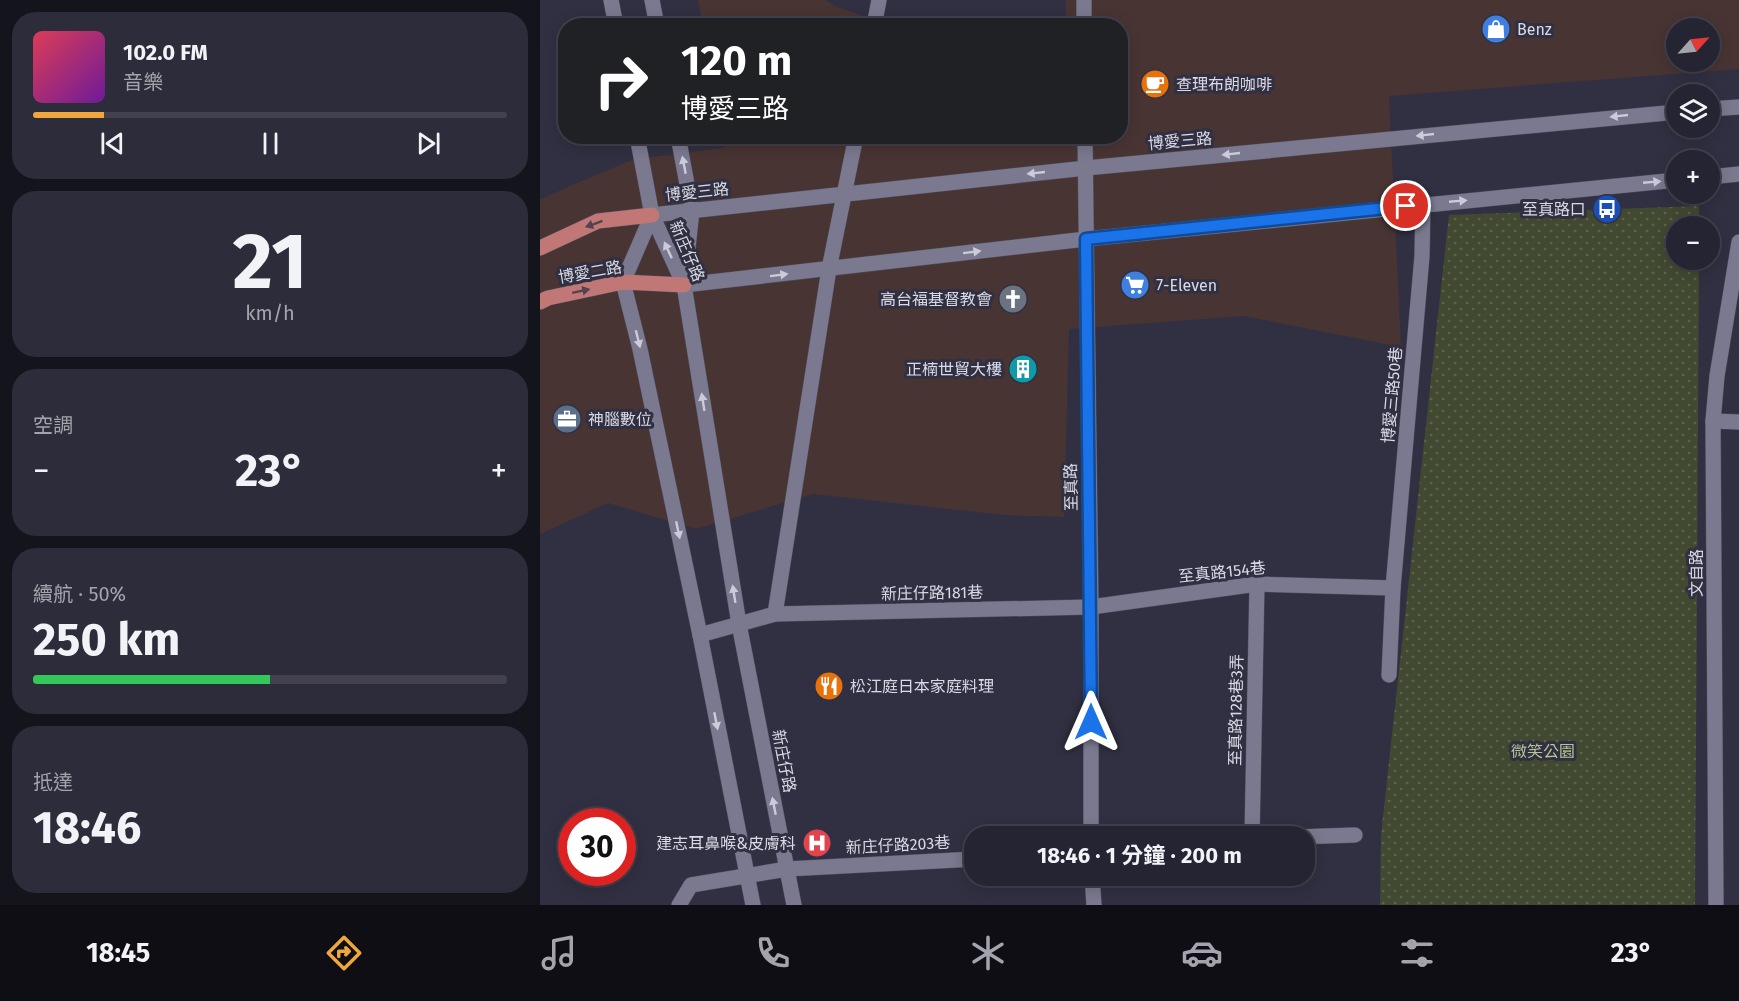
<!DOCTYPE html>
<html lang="zh-TW">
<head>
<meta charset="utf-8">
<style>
	body { margin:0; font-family:"Fira Sans","Noto Sans TC",sans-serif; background:#2d2c3a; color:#f1f3f6; height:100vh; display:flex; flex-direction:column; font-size:22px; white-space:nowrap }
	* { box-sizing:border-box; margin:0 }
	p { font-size:20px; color:#a3a4ac }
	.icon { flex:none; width:33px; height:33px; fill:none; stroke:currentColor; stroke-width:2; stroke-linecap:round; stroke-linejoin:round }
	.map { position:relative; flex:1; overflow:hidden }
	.drawer { display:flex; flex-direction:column; gap:12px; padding:12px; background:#14141c; width:540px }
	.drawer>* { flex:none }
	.guide { position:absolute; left:18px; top:18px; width:570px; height:126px; border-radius:24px; box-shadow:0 3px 15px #0003,0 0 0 2px #42414d; background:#202124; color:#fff; overflow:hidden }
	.needle { width:39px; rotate:63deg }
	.tools { position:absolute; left:1126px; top:18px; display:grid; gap:12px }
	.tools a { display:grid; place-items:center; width:54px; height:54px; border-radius:50%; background:#252432; box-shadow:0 3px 15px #0003,0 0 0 2px #42414d; font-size:30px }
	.speed { position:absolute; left:18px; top:808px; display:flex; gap:12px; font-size:30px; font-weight:700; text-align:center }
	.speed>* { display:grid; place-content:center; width:78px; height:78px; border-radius:50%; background:#252432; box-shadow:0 3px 15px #0003,0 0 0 2px #42414d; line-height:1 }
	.speed .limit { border:9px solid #d22; background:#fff; color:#111 }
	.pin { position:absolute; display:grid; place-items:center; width:51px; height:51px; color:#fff; margin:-26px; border:3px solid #fff; border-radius:50%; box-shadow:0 2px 6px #0007 }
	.me { position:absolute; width:66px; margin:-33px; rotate:0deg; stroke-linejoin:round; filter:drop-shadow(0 0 4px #0008) }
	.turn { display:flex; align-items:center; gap:21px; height:126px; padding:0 24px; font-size:27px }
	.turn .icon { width:78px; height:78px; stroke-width:2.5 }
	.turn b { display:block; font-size:42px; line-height:51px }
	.big { font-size:45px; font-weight:700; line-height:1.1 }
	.drawer .card { flex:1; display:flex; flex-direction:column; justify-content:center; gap:9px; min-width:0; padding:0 21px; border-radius:24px; background:#2d2c3a }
	.drawer .dial { align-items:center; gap:0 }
	.dial b { font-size:78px; line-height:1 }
	.song { display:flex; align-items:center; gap:18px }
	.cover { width:72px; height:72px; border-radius:9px; background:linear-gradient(135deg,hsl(350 70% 55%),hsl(280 70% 35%)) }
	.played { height:6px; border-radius:3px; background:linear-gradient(90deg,#efa73d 15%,#42414d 15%) }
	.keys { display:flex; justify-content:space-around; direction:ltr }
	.heat { display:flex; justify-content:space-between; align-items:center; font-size:33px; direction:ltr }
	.charge { height:9px; border-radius:4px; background:linear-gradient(90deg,#34c759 50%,#42414d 0) }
	.trip { position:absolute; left:424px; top:826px; width:351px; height:60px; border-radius:24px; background:#252432; box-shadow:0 3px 15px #0003,0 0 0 2px #42414d; font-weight:700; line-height:60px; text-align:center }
	.dock { display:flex; height:96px; justify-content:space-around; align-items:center; background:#0f0e14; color:#a3a4ac }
	.dock .icon { width:42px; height:42px }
	.dock .current { color:#efa73d }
	.dock b { font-size:27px; color:#f1f3f6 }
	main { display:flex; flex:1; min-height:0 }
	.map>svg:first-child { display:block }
	.commercial { fill:#483433; fill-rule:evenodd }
	.grass { fill:url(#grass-dots) }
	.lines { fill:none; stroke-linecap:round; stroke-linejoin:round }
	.minor-casing { stroke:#4f4e5d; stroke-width:16 }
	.major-casing { stroke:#4f4e5d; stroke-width:16 }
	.minor { stroke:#7a798f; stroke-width:15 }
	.major { stroke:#c17776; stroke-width:15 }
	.oneway { fill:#cccbd9 }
	.oneway2 { fill:#55424f }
	.route-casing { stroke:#114b97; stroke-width:15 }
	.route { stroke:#1a73e8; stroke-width:10 }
	.labels { text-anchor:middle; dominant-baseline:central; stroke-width:6; stroke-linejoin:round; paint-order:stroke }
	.poi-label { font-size:16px; fill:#dadae6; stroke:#313042; text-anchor:start }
	.street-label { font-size:16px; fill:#dadae6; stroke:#313042 }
	.park-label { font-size:16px; fill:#b7c690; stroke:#313042 }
</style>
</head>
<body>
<main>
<section class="drawer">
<div class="card">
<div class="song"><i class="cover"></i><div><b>102.0 FM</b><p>音樂</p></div></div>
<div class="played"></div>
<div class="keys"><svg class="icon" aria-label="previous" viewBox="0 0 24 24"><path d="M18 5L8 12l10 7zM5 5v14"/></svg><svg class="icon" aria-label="pause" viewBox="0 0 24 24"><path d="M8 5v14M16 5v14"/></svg><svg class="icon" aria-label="next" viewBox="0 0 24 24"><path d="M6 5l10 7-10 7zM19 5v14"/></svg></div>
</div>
<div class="card dial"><b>21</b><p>km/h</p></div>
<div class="card"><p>空調</p>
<div class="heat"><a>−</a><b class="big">23°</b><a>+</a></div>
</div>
<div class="card"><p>續航 · 50%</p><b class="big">250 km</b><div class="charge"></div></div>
<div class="card"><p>抵達</p><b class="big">18:46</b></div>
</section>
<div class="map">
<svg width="1199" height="905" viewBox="0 0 1199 905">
	<defs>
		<pattern id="grass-dots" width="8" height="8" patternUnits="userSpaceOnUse" patternTransform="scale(1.5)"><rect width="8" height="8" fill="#424931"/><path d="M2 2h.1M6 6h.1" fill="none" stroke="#5d634f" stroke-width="1.8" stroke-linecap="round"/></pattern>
	</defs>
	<rect width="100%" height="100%" fill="#313042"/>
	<g class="commercial">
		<path d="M158 0H285L295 6 348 25H163Z"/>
		<path d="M526 0H1199V69L849 96 861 347 704 316 529 329 524 517 464 515 273 494 156 529 68 503 0 534V200L25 188 92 160 187 147 185 137 580 136V26L522 25 526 19ZM1137 28H1170V62H1137Z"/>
	</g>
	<path class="grass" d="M1159 206V226H1137V260H1159L1155 905H840L841 835 909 215Z"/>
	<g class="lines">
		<g class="minor-casing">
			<g id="minor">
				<path d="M71 0 76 26"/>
				<path d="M112 0 117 26"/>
				<path d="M544 0V26"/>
				<path d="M334 26 339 0"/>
				<path d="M1170 109 1199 107"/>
				<path d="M97 136 112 215 144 285 199 624 254 905"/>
				<path d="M138 136 152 211 144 285"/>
				<path d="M545 136 551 607V837"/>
				<path d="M1170 177 1199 174"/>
				<path d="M112 215 546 168 1137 112"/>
				<path d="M112 215 83 282 100 349 160 635 213 905"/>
				<path d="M144 285 546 239 1137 180"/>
				<path d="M1173 421 1199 422"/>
				<path d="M235 614 551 607 717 584 853 588"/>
				<path d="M160 635 235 614 289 269 316 136"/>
				<path d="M849 675 853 588 882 256 883 204"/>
				<path d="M712 837 717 584"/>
				<path d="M756 837 815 835"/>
				<path d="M552 876 554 905"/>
				<path d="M139 905 151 885 247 869 435 859"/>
				<path d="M1176 905 1173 421 1177 376 1199 242"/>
			</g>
		</g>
		<g class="major-casing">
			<g id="major">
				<path d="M0 248 58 221 112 215"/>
				<path d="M0 302 8 298 83 282 144 285"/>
			</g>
		</g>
		<use href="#minor" class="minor"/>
		<use href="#major" class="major"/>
	</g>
	<defs><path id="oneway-solid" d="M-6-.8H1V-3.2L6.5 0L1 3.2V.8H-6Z" transform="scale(1.5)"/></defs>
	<g class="oneway">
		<use href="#oneway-solid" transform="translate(1079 116) rotate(174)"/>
		<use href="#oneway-solid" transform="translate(885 135) rotate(174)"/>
		<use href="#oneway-solid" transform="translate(691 154) rotate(174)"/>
		<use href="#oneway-solid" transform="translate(144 165) rotate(-101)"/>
		<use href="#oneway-solid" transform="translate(496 173) rotate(174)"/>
		<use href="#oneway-solid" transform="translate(1112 182) rotate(-5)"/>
		<use href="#oneway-solid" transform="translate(918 201) rotate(-5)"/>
		<use href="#oneway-solid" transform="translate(128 250) rotate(-115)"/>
		<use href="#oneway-solid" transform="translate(432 252) rotate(-7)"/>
		<use href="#oneway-solid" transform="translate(239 275) rotate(-7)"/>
		<use href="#oneway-solid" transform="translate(98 339) rotate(76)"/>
		<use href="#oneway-solid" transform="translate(163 402) rotate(-99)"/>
		<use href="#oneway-solid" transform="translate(138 530) rotate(78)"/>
		<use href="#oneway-solid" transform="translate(194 594) rotate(-99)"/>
		<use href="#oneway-solid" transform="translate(176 721) rotate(79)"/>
		<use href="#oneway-solid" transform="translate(234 806) rotate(-101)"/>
	</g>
	<g class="oneway2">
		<use href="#oneway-solid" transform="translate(54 224) rotate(160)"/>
		<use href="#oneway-solid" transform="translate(41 291) rotate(-12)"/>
	</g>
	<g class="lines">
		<g class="route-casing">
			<path id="route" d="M551 722 546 239 866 206"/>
		</g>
		<use href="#route" class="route"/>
	</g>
	<defs>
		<g id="shop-disc" transform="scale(1.5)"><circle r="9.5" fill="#3f7fe0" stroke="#313042"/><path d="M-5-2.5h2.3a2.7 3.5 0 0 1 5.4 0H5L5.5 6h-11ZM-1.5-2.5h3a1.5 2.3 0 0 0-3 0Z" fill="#fff"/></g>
		<g id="cafe-disc" transform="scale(1.5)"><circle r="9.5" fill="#e8710a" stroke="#313042"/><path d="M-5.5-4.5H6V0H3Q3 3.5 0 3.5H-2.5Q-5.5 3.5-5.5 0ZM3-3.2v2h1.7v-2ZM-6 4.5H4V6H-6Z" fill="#fff"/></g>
		<g id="bus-disc" transform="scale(1.5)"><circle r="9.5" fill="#1a4fb4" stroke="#313042"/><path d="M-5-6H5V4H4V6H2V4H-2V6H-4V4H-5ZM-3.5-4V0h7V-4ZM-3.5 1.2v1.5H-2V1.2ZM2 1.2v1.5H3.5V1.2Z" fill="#fff"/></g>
		<g id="supermarket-disc" transform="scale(1.5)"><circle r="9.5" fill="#3f7fe0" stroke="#313042"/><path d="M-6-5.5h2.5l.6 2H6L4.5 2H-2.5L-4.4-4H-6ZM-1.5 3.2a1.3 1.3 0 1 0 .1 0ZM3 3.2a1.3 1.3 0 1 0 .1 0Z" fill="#fff"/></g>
		<g id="church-disc" transform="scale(1.5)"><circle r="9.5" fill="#6b7280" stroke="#313042"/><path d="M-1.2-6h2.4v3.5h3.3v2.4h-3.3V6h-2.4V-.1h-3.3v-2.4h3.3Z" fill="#fff"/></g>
		<g id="building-disc" transform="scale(1.5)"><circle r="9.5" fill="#0f9aa8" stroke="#313042"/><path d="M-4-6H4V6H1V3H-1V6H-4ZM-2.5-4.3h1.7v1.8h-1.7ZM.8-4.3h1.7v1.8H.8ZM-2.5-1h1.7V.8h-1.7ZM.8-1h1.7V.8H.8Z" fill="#fff"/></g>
		<g id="office-disc" transform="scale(1.5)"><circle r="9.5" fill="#5c6f8a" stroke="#313042"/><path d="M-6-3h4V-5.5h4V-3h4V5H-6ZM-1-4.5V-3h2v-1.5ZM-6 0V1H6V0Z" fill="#fff"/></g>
		<g id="restaurant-disc" transform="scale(1.5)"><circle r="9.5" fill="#e8710a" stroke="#313042"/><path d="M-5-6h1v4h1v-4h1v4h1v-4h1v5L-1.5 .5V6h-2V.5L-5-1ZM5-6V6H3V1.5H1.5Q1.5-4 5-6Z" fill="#fff"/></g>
		<g id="hospital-disc" transform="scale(1.5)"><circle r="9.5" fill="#e0444e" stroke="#313042"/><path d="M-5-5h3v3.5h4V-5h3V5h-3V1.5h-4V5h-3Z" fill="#fff"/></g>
	</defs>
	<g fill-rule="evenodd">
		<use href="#shop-disc" x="956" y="29"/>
		<use href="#cafe-disc" x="615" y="84"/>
		<use href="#bus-disc" x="1067" y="209"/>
		<use href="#supermarket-disc" x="595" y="285"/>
		<use href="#church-disc" x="473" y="299"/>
		<use href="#building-disc" x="483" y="369"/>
		<use href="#office-disc" x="27" y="419"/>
		<use href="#restaurant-disc" x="289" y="686"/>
		<use href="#hospital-disc" x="277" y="843"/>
	</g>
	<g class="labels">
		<g class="poi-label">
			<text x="977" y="29">Benz</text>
			<text x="636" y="84">查理布朗咖啡</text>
			<text x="1046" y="209" text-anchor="end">至真路口</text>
			<text x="616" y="285">7-Eleven</text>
			<text x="452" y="299" text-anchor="end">高台福基督教會</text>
			<text x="462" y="369" text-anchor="end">正楠世貿大樓</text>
			<text x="48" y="419">神腦數位</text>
			<text x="310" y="686">松江庭日本家庭料理</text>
			<text x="256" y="843" text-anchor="end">建志耳鼻喉&amp;皮膚科</text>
		</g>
		<g class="street-label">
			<text transform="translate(640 141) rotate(-5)">博愛三路</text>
			<text transform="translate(157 192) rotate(-6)">博愛三路</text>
			<text transform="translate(147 251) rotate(67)">新庄仔路</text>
			<text transform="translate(50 272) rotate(-10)">博愛二路</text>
			<text transform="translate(852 395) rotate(-85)">博愛三路50巷</text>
			<text transform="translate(531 487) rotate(-91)">至真路</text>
			<text transform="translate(682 572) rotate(-6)">至真路154巷</text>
			<text transform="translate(1156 573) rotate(-90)">文自路</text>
			<text transform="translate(392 593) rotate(-1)">新庄仔路181巷</text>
			<text transform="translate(696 710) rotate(-89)">至真路128巷3弄</text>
			<text transform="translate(244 761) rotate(79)">新庄仔路</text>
			<text transform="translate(358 845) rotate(-3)">新庄仔路203巷</text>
		</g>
		<g class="park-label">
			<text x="1003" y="751">微笑公園</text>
		</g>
	</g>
</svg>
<div class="tools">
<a><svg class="needle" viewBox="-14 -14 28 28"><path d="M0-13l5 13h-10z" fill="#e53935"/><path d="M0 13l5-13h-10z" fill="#a3a4ac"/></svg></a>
<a><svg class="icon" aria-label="layers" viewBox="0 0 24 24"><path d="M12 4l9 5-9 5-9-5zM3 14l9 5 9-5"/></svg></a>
<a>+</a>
<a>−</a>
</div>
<div class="speed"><div class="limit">30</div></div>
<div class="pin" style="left:866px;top:206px;background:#d93025"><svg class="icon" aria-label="arrive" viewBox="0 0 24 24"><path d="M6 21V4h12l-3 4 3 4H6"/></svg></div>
<svg class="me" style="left:551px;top:722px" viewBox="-20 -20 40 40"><path d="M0-17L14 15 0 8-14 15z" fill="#1a73e8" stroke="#fff" stroke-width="4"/></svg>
<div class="trip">18:46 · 1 分鐘 · 200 m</div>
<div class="guide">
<div class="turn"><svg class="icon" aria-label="right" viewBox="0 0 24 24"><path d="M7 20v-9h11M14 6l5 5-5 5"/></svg><div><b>120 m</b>博愛三路</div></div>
</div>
</div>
</main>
<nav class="dock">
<b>18:45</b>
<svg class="icon current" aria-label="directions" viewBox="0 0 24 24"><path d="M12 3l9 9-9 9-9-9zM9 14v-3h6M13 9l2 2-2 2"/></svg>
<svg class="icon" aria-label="music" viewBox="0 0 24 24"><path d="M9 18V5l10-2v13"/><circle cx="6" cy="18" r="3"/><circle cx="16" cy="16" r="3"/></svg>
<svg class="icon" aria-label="phone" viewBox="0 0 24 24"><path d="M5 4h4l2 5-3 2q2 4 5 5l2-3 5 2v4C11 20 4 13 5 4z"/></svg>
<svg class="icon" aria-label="climate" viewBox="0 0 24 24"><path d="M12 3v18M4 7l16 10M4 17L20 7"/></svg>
<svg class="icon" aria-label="car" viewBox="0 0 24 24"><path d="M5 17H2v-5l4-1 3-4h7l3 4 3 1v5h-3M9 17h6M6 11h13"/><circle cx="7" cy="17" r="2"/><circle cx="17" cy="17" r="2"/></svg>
<svg class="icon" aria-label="filters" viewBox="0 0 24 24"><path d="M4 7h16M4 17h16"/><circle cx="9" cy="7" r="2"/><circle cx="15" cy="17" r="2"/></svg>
<b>23°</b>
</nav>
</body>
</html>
